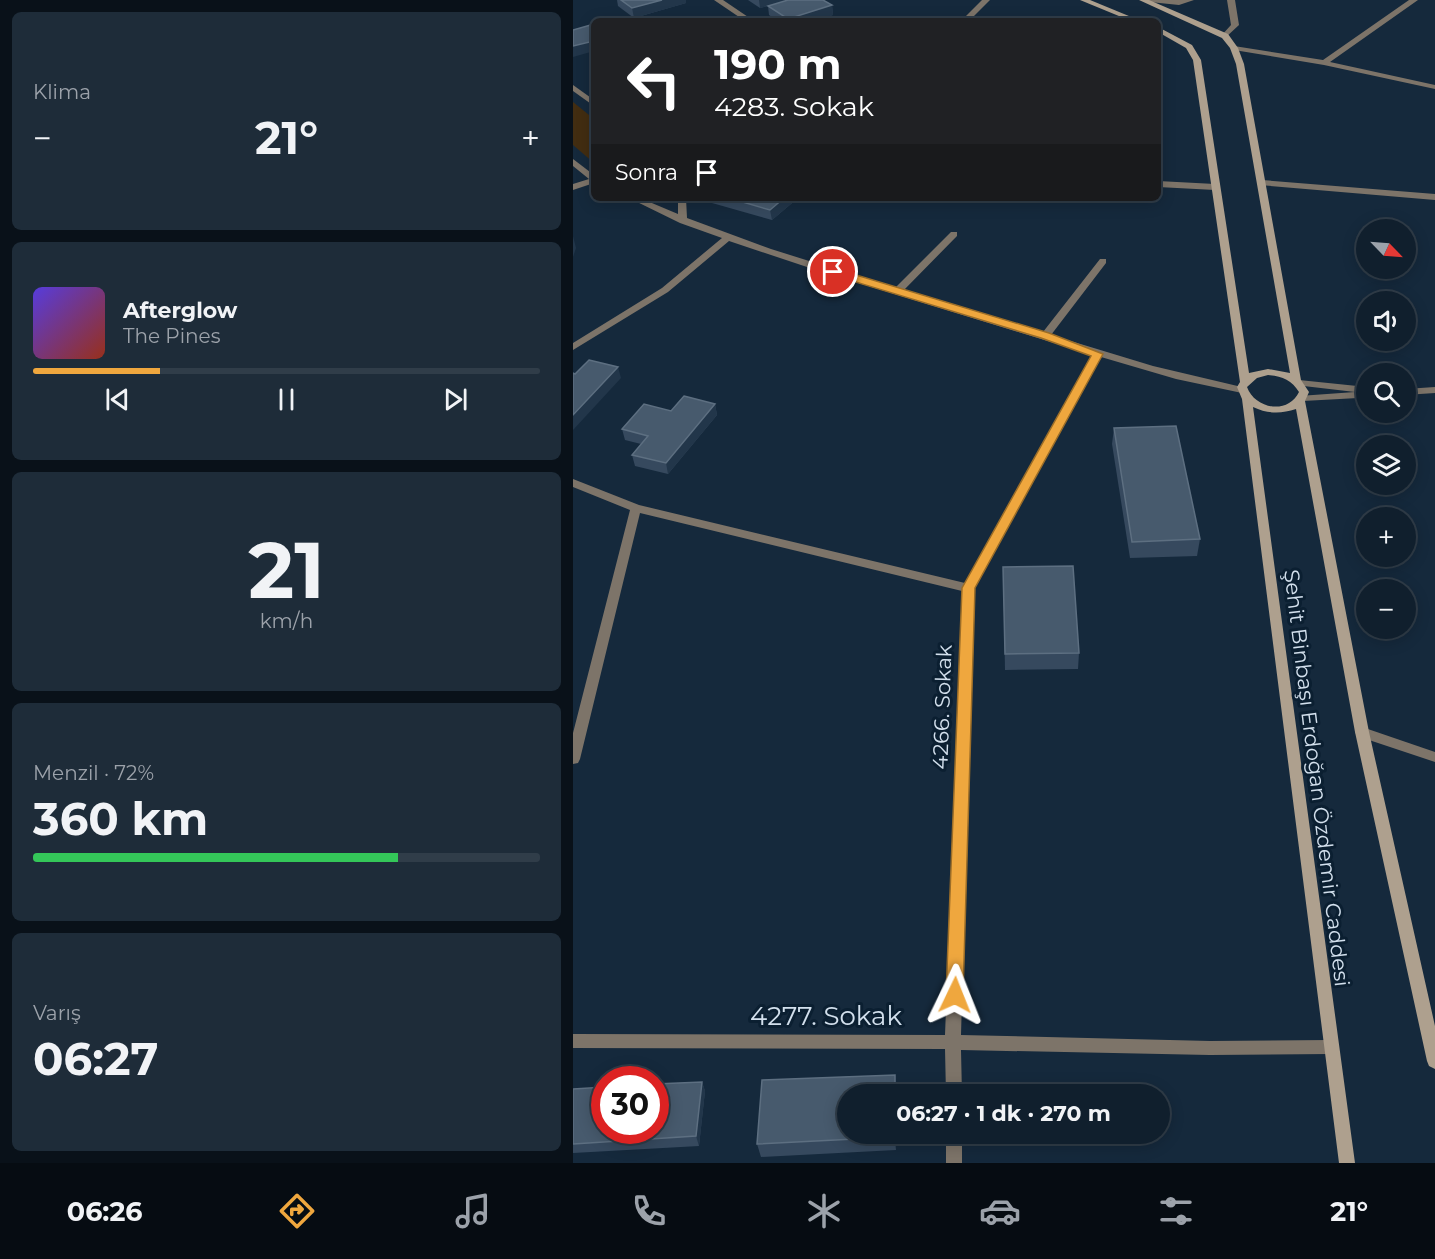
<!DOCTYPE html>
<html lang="tr">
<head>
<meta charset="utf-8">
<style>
	body { margin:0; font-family:Montserrat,sans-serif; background:#1e2c39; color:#f1f3f6; height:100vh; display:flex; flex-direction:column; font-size:22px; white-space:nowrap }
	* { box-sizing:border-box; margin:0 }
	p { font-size:20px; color:#9ca2aa }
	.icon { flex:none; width:33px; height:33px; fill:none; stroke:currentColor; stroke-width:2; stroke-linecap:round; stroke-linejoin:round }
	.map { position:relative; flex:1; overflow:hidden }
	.drawer { display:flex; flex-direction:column; gap:12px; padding:12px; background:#091119; width:573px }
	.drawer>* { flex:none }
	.hud { position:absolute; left:18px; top:18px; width:570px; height:183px; border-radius:9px; box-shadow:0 3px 15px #0003,0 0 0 2px #303d49; background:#202124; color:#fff; overflow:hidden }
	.needle { width:39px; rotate:115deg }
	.controls { position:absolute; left:783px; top:219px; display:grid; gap:12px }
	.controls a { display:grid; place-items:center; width:60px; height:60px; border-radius:50%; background:#101f2d; box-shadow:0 3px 15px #0003,0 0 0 2px #303d49; font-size:30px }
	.speed { position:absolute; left:18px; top:1066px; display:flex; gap:12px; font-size:30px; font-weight:700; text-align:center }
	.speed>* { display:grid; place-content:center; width:78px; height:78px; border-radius:50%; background:#101f2d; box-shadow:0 3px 15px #0003,0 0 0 2px #303d49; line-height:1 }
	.speed .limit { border:9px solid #d22; background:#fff; color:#111 }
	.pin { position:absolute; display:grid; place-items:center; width:51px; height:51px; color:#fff; margin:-26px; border:3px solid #fff; border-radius:50%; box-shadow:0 2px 6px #0007 }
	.me { position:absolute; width:66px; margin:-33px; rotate:2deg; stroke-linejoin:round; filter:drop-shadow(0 0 4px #0008) }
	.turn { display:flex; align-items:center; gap:21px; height:126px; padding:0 24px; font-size:27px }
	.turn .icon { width:78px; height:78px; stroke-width:2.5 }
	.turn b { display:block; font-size:42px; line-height:51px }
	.then { display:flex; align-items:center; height:57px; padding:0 24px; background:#0003; gap:12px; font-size:22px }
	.big { font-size:45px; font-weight:700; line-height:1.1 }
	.drawer .widget { flex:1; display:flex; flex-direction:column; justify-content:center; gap:9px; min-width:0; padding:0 21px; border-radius:9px; background:#1e2c39 }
	.drawer .dial { align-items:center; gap:0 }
	.dial b { font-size:78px; line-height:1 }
	.song { display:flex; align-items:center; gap:18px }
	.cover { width:72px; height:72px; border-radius:9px; background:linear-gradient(135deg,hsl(250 70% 55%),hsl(10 70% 35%)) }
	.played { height:6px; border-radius:3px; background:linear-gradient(90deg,#efa73e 25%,#303d49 25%) }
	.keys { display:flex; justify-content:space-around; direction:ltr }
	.heat { display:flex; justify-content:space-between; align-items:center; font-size:33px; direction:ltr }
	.charge { height:9px; border-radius:4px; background:linear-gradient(90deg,#34c759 72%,#303d49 0) }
	.trip { position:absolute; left:264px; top:1084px; width:333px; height:60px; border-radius:30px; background:#101f2d; box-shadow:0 3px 15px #0003,0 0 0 2px #303d49; font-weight:700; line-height:60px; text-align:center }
	.tab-bar { display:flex; height:96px; justify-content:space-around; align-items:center; background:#060c12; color:#9ca2aa }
	.tab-bar .icon { width:42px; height:42px }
	.tab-bar .current { color:#efa73e }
	.tab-bar b { font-size:27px; color:#f1f3f6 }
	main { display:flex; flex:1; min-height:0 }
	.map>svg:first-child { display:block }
	.green { fill:#422d11 }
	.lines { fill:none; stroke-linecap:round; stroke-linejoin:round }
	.minor { fill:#7d7469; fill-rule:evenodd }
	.secondary { fill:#aea08e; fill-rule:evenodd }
	.wall { fill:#36495e }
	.shaded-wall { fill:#22364a }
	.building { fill:#475a6d; stroke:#5d6f81; stroke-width:1.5 }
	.route { fill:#efa73e; stroke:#9b6d28; stroke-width:1.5 }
	.labels { text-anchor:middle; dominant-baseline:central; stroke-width:6; stroke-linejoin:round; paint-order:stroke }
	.street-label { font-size:21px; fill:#d3e0ed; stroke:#0b1f31 }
	.near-street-label { font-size:26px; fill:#d3e0ed; stroke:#0b1f31 }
</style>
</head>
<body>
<main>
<section class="drawer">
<div class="widget"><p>Klima</p>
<div class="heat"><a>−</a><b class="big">21°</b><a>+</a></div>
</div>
<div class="widget">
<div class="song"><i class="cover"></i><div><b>Afterglow</b><p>The Pines</p></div></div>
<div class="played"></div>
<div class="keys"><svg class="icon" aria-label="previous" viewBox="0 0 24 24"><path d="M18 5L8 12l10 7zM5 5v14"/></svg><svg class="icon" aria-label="pause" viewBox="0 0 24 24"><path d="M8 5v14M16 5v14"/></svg><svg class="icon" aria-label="next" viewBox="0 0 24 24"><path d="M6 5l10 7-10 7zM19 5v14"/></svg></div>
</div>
<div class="widget dial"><b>21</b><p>km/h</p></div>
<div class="widget"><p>Menzil · 72%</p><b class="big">360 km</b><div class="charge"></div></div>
<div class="widget"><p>Varış</p><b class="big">06:27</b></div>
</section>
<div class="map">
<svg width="862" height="1163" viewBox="0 0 862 1163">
	<rect width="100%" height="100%" fill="#15293c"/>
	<path class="green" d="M0 102 21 119V163L0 145Z"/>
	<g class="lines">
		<g class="minor">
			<path d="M141 0H150L181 21H172Z"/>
			<path d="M409 0H417L396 21H388Z"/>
			<path d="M573 0H621L606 5 577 2Z"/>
			<path d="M654 0H662L666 25 652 38 648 36 658 25Z"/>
			<path d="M836 0H845L757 62 862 85V89L751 65 661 50 657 48 661 46 750 60Z"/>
			<path d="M0 85 21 100V106L0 91Z"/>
			<path d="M0 159 21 175V183L0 190V184L16 179 0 166Z"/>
			<path d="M689 180 862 194V200L686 185V181Z"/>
			<path d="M585 181 642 184 646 187 642 190 585 187Z"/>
			<path d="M56 198H67L105 214V198H113L114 218 198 249 322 288 378 232H384V236L330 291 470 332 527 259H533V263L478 335 580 366 673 388 674 390 673 392 669 393 603 379 528 357 401 588 388 1035 637 1041 757 1040 763 1042 765 1047 763 1052 757 1054 637 1055 388 1050 389 1095H373L372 1049 0 1048V1034L372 1035 389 591 67 513 7 759 5 763 0 764V733L57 510 0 487V479L66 505 392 583 520 355 237 268 156 241 95 292 0 350V343L89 288 149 238 107 223Z"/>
			<path d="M726 380 794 387V393H788L790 395 785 398 730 401 725 398 726 396 782 392 722 385 721 383 722 381Z"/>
			<path d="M862 387V393L832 395V389Z"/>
			<path d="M789 727 862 752V762L784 736 782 732 784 728Z"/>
			<rect x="373" y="1134" width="16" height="29"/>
		</g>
		<g class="secondary">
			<path d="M507 0H517L568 21H558Z"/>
			<path d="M566 0H576L655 34 665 48 671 64 728 380 736 392 732 401 796 732 862 1026V1069L856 1066 854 1061 782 732 723 409C708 414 695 414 680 407L782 1163H766L669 399 664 387 667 382 620 60 613 48 585 32V27L619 45 628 60 676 373 695 369 717 373 663 64 657 48 649 38ZM695 375C708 376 719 380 726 392 715 415 682 409 674 387L684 378Z"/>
		</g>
	</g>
	<g class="wall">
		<path d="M44 0H113V3L61 18 45 6Z"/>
		<path d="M175 0H250L259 5 260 15 240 21H205L196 15 195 6 187 8Z"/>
		<path d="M138 198H225L199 220 139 203Z"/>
		<path d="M142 404 144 415 95 474 62 466 59 455 68 444 52 440 49 429Z"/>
		<path d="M541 428 627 539 624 556 557 558 539 444Z"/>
		<path d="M430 567 506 653 505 669 432 670Z"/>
		<path d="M322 1075 323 1089V1150L188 1157 184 1144Z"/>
		<path d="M129 1082 132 1091 126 1146 0 1153V1089Z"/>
	</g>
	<g class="shaded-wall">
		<path d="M89 0H113V3L61 18 59 8Z"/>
		<path d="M186 0H216L187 8Z"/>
		<path d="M259 5 260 15 240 21H215V19Z"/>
		<path d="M21 41V51L0 57V46Z"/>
		<path d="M211 198H225L199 220 197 210Z"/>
		<path d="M0 236 3 248 0 257Z"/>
		<path d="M45 367 48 378 0 430V415Z"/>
		<path d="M142 404 144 415 95 474 93 463Z"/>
		<path d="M322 1075 323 1089V1095H322Z"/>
		<path d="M129 1082 132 1091 126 1146 123 1136Z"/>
		<path d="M321 1134H323V1150L321 1137Z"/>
	</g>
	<g class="building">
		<path d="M48 0H89L59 8Z"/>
		<path d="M215 0H250L259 5 215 19 195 6Z"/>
		<path d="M21 24V41L0 46V30Z"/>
		<path d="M156 198H211L197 210Z"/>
		<path d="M16 360 45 367 0 415V373L2 374Z"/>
		<path d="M111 396 142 404 93 463 59 455 75 436 49 429 71 404 98 411Z"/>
		<path d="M603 426 627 539 559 542 541 428Z"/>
		<path d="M500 566 506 653 432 654 430 567Z"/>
		<path d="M322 1075V1095H274V1134H321V1137L184 1144 189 1080Z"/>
		<path d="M129 1082 123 1136 0 1144V1089L32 1087V1131H82V1084Z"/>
	</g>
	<path class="route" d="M260 268 476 333 530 354 402 588 390 995 388 1000 382 1003 375 1000 373 995 389 588 518 356 468 338 256 274 255 272Z"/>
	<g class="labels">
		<g class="street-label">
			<text transform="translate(369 707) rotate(-88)">4266. Sokak</text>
			<text transform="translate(744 778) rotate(83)">Şehit Binbaşı Erdoğan Özdemir Caddesi</text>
		</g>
		<g class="near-street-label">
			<text x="253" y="1016">4277. Sokak</text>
		</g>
	</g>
</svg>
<div class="controls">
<a><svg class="needle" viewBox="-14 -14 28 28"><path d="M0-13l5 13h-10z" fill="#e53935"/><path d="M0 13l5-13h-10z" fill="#9ca2aa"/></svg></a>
<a><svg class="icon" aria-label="sound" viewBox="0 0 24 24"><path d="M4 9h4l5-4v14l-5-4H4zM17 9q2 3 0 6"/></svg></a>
<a><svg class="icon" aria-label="search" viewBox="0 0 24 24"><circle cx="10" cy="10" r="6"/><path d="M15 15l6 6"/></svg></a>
<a><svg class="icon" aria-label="layers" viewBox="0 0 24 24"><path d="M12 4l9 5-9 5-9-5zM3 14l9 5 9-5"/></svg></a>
<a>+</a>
<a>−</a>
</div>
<div class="speed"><div class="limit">30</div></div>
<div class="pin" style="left:260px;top:272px;background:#d93025"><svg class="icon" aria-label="arrive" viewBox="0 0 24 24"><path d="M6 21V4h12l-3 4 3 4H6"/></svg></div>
<svg class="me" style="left:382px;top:995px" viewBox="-20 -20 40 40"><path d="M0-17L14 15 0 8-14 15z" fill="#efa73e" stroke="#fff" stroke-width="4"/></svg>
<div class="trip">06:27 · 1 dk · 270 m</div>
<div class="hud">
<div class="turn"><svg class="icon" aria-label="left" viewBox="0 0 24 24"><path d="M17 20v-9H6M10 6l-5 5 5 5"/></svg><div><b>190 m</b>4283. Sokak</div></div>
<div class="then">Sonra<svg class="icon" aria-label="arrive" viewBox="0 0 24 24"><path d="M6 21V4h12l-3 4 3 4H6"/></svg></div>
</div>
</div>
</main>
<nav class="tab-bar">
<b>06:26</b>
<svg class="icon current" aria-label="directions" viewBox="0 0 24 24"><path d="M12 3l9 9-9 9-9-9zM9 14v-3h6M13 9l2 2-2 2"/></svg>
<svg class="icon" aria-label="music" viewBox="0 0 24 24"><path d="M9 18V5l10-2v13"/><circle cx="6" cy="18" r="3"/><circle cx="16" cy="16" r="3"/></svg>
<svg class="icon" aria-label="phone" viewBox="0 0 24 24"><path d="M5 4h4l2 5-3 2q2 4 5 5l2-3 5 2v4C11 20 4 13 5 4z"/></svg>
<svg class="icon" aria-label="climate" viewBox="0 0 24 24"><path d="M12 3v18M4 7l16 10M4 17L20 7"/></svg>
<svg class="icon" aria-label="car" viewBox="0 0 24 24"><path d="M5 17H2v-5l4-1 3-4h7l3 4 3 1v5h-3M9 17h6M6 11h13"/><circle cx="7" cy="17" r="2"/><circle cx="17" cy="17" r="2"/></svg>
<svg class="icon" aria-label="filters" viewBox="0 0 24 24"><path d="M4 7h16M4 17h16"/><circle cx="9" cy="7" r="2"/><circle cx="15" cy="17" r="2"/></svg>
<b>21°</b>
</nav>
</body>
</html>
